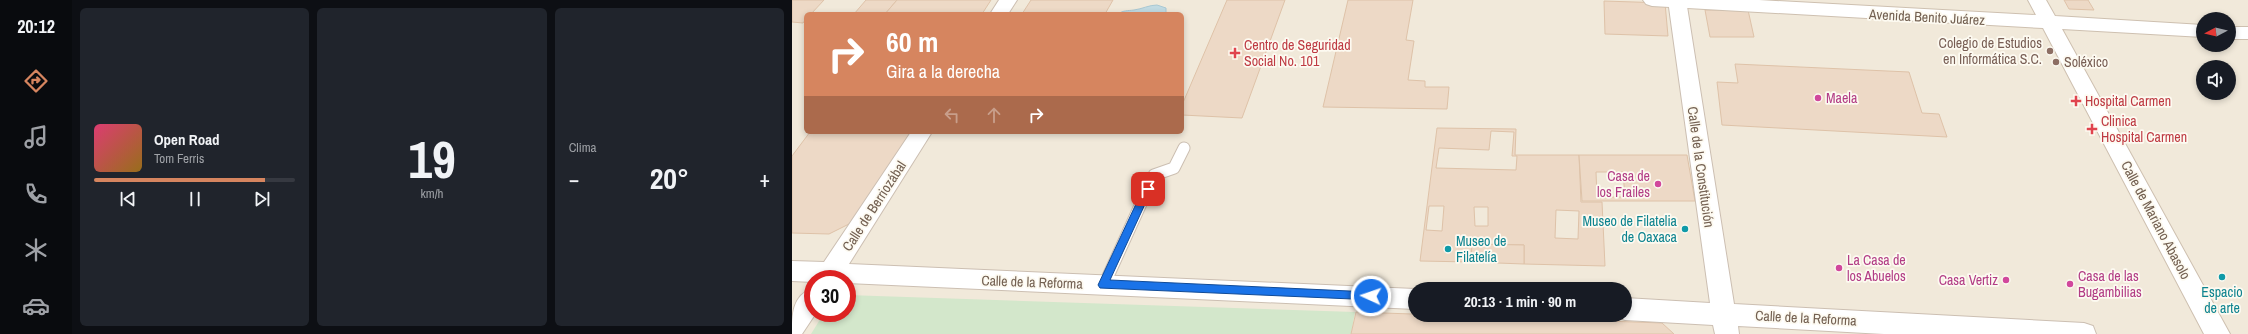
<!DOCTYPE html>
<html lang="es">
<head>
<meta charset="utf-8">
<style>
	body { margin:0; font-family:"Archivo Narrow",sans-serif; background:#20242c; color:#f1f3f6; height:100vh; display:flex; flex-direction:column; font-size:15px; white-space:nowrap }
	* { box-sizing:border-box; margin:0 }
	p { font-size:13px; color:#9ea1a6 }
	.icon { flex:none; width:22px; height:22px; fill:none; stroke:currentColor; stroke-width:2; stroke-linecap:round; stroke-linejoin:round }
	.map { position:relative; flex:1; overflow:hidden }
	.panel { display:flex; flex-direction:column; gap:8px; padding:8px; background:#0d0f14; width:720px }
	.panel>* { flex:none }
	.guide { position:absolute; left:12px; top:12px; width:380px; height:122px; border-radius:6px; box-shadow:0 2px 6px #0003; background:#d6855f; color:#fff; overflow:hidden }
	.needle { width:26px; rotate:263deg }
	.buttons { position:absolute; left:1404px; top:12px; display:grid; gap:8px }
	.buttons a { display:grid; place-items:center; width:40px; height:40px; border-radius:50%; background:#171b24; box-shadow:0 2px 6px #0003; font-size:20px }
	.speed { position:absolute; left:12px; top:270px; display:flex; gap:8px; font-size:20px; font-weight:700; text-align:center }
	.speed>* { display:grid; place-content:center; width:52px; height:52px; border-radius:50%; background:#171b24; box-shadow:0 2px 6px #0003; line-height:1 }
	.speed .limit { border:6px solid #d22; background:#fff; color:#111 }
	.pin { position:absolute; display:grid; place-items:center; width:34px; height:34px; color:#fff; margin:-17px; border-radius:8px; box-shadow:0 2px 6px #0006 }
	.me { position:absolute; width:44px; margin:-22px; rotate:273deg; stroke-linejoin:round; filter:drop-shadow(0 0 3px #0008) }
	.turn { display:flex; align-items:center; gap:14px; height:84px; padding:0 16px; font-size:18px }
	.turn .icon { width:52px; height:52px; stroke-width:2.5 }
	.turn b { display:block; font-size:28px; line-height:34px }
	.lanes { display:flex; align-items:center; height:38px; padding:0 16px; background:#0003; justify-content:center; gap:20px; direction:ltr }
	.lanes .off { opacity:.35 }
	.big { font-size:30px; font-weight:700; line-height:1.1 }
	.panel .widget { flex:1; display:flex; flex-direction:column; justify-content:center; gap:6px; min-width:0; padding:0 14px; border-radius:6px; background:#20242c }
	.panel .dial { align-items:center; gap:0 }
	.dial b { font-size:52px; line-height:1 }
	.song { display:flex; align-items:center; gap:12px }
	.cover { width:48px; height:48px; border-radius:6px; background:linear-gradient(135deg,hsl(340 70% 55%),hsl(40 70% 35%)) }
	.played { height:4px; border-radius:2px; background:linear-gradient(90deg,#d6855f 85%,#363941 85%) }
	.keys { display:flex; justify-content:space-around; direction:ltr }
	.heat { display:flex; justify-content:space-between; align-items:center; font-size:22px; direction:ltr }
	.panel .tiles { flex:1; display:grid; gap:8px; grid-template-columns:repeat(3,1fr) }
	.trip { position:absolute; left:616px; top:282px; width:224px; height:40px; border-radius:20px; background:#171b24; box-shadow:0 2px 6px #0003; font-weight:700; line-height:40px; text-align:center }
	main { display:flex; flex:1; min-height:0 }
	.tab-bar { display:flex; flex-direction:column; width:72px; justify-content:space-around; align-items:center; background:#090b0e; color:#9ea1a6 }
	.tab-bar .icon { width:28px; height:28px }
	.tab-bar .current { color:#d6855f }
	.tab-bar b { font-size:18px; color:#f1f3f6 }
	.map>svg:first-child { display:block }
	.residential { fill:#f1e9da; fill-rule:evenodd }
	.green { fill:#d3e7cb }
	.water { fill:#c1dae2; stroke:#a9c8d3 }
	.building { fill:#edd9c6; stroke:#dec2a8; fill-rule:evenodd }
	.lines { fill:none; stroke-linecap:round; stroke-linejoin:round }
	.lane-casing { stroke:#ccbfb2; stroke-width:13 }
	.street-casing { stroke:#ccbfb2; stroke-width:2 }
	.secondary-casing { stroke:#cec0b0; stroke-width:2 }
	.lane { stroke:#fff; stroke-width:11 }
	.street { fill:#fff; fill-rule:evenodd }
	.secondary { fill:#fff; fill-rule:evenodd }
	.route { fill:#1a73e8; stroke:#114b97 }
	.education-dot { fill:#8d6e63; stroke:#fdfaf1; stroke-width:1.5 }
	.health-dot { fill:#e0444e; stroke:#fdfaf1; stroke-width:1.5 }
	.hotel-dot { fill:#d1479c; stroke:#fdfaf1; stroke-width:1.5 }
	.culture-dot { fill:#0f9aa8; stroke:#fdfaf1; stroke-width:1.5 }
	.labels { text-anchor:middle; dominant-baseline:central; stroke-width:3.5; stroke-linejoin:round; paint-order:stroke }
	.street-label { font-size:14px; fill:#736051; stroke:#fdfaf1 }
	.education-label { font-size:14px; fill:#785e54; stroke:#fdfaf1; text-anchor:end }
	.health-label { font-size:14px; fill:#be3a42; stroke:#fdfaf1; text-anchor:start }
	.hotel-label { font-size:14px; fill:#b23c85; stroke:#fdfaf1; text-anchor:start }
	.culture-label { font-size:14px; fill:#0d838f; stroke:#fdfaf1; text-anchor:end }
</style>
</head>
<body>
<main>
<nav class="tab-bar">
<b>20:12</b>
<svg class="icon current" aria-label="directions" viewBox="0 0 24 24"><path d="M12 3l9 9-9 9-9-9zM9 14v-3h6M13 9l2 2-2 2"/></svg>
<svg class="icon" aria-label="music" viewBox="0 0 24 24"><path d="M9 18V5l10-2v13"/><circle cx="6" cy="18" r="3"/><circle cx="16" cy="16" r="3"/></svg>
<svg class="icon" aria-label="phone" viewBox="0 0 24 24"><path d="M5 4h4l2 5-3 2q2 4 5 5l2-3 5 2v4C11 20 4 13 5 4z"/></svg>
<svg class="icon" aria-label="climate" viewBox="0 0 24 24"><path d="M12 3v18M4 7l16 10M4 17L20 7"/></svg>
<svg class="icon" aria-label="car" viewBox="0 0 24 24"><path d="M5 17H2v-5l4-1 3-4h7l3 4 3 1v5h-3M9 17h6M6 11h13"/><circle cx="7" cy="17" r="2"/><circle cx="17" cy="17" r="2"/></svg>
</nav>
<section class="panel">
<div class="tiles">
<div class="widget">
<div class="song"><i class="cover"></i><div><b>Open Road</b><p>Tom Ferris</p></div></div>
<div class="played"></div>
<div class="keys"><svg class="icon" aria-label="previous" viewBox="0 0 24 24"><path d="M18 5L8 12l10 7zM5 5v14"/></svg><svg class="icon" aria-label="pause" viewBox="0 0 24 24"><path d="M8 5v14M16 5v14"/></svg><svg class="icon" aria-label="next" viewBox="0 0 24 24"><path d="M6 5l10 7-10 7zM19 5v14"/></svg></div>
</div>
<div class="widget dial"><b>19</b><p>km/h</p></div>
<div class="widget"><p>Clima</p>
<div class="heat"><a>−</a><b class="big">20°</b><a>+</a></div>
</div>
</div>
</section>
<div class="map">
<svg width="1456" height="334" viewBox="0 0 1456 334">
	<rect width="100%" height="100%" fill="#fbf6eb"/>
	<path class="residential" d="M0 0H1456V334H0ZM14 14H390V132H14ZM1411 19H1437V45H1411ZM1411 67H1437V93H1411ZM21 279H55V313H21ZM623 289H833V315H623Z"/>
	<path class="green" d="M55 295 563 312 559 334H19L32 313H55Z"/>
	<path class="water" d="M365 5 374 8V14H326C332 10 335 11 342 10 350 9 357 5 365 5Z"/>
	<g class="building">
		<path d="M0 0H32L19 14H14V19L11 23 0 22Z"/>
		<path d="M74 0H105L93 14H62Z"/>
		<path d="M105 0H199L190 14H93Z"/>
		<path d="M239 0H321L313 14H230Z"/>
		<path d="M435 0H493L450 118 390 115V105Z"/>
		<path d="M556 0H621L614 40 622 41 616 80 633 81V87H657L655 109 531 107Z"/>
		<path d="M1272 0H1296L1302 10 1277 9Z"/>
		<path d="M812 1 873 3 876 36 813 34Z"/>
		<path d="M913 10H956L962 37H918Z"/>
		<path d="M943 64 1117 72 1130 113 1147 114 1155 137 930 125 925 82 946 83Z"/>
		<path d="M645 128 724 129 723 155H787L789 202H810L813 266 732 264V245L680 244 679 262 628 261ZM699 131 722 132 720 156H725L724 170 644 168 647 148 697 150ZM637 206H652L650 231 634 230ZM682 207H696V226H683ZM764 210 787 211 786 239 763 238Z"/>
		<path d="M18 132H121L63 221 37 234 0 233V156Z"/>
		<path d="M787 155H895L903 201H790ZM804 172H831L833 197H805Z"/>
		<path d="M680 244 732 245V264L679 262Z"/>
		<path d="M564 312 870 323 882 334H559Z"/>
	</g>
	<g class="lines">
		<g class="lane-casing">
			<path id="lane" d="M312 285 362 175 382 168 392 148"/>
		</g>
		<g class="street-casing">
			<g id="street">
				<path d="M207 0H225L216 14H198Z"/>
				<path d="M876 0H894L942 304 1292 323 1301 326 1304 334H1092L946 326 947 334H923L921 325 833 320 825 317 824 315H833V298L918 303Z"/>
				<path d="M119 132H140L57 264 623 289V309L55 283V279H21V282L0 281V261L32 262Z"/>
				<path d="M21 288V313H24L10 334H0C0 314 0 296 21 288Z"/>
			</g>
		</g>
		<g class="secondary-casing">
			<g id="secondary">
				<path d="M851 0H967L1244 15 1236 0H1254L1263 16 1411 25V37L1270 29 1438 334H1412L1251 28 860 6 854 4Z"/>
				<rect x="1437" y="27" width="19" height="12"/>
			</g>
		</g>
		<use href="#lane" class="lane"/>
		<use href="#street" class="street"/>
		<use href="#secondary" class="secondary"/>
	</g>
	<path class="route" d="M356 185 360 189 318 280 579 292 583 293V300L308 288 306 285 351 189Z"/>
	<g class="education-dot">
		<circle cx="1258" cy="51" r="4"/>
		<circle cx="1264" cy="62" r="4"/>
	</g>
	<g class="health-dot">
		<path d="M441 47h4v4h4v4h-4v4h-4v-4h-4v-4h4z"/>
		<path d="M1282 95h4v4h4v4h-4v4h-4v-4h-4v-4h4z"/>
		<path d="M1298 123h4v4h4v4h-4v4h-4v-4h-4v-4h4z"/>
	</g>
	<g class="hotel-dot">
		<circle cx="1026" cy="98" r="4"/>
		<circle cx="866" cy="184" r="4"/>
		<circle cx="1047" cy="268" r="4"/>
		<circle cx="1214" cy="280" r="4"/>
		<circle cx="1278" cy="284" r="4"/>
	</g>
	<g class="culture-dot">
		<circle cx="893" cy="229" r="4"/>
		<circle cx="656" cy="249" r="4"/>
		<circle cx="1430" cy="277" r="4"/>
	</g>
	<g class="labels">
		<g class="street-label">
			<text transform="translate(1135 17) rotate(3)">Avenida Benito Juárez</text>
			<text transform="translate(909 167) rotate(82)">Calle de la Constitución</text>
			<text transform="translate(82 206) rotate(-57)">Calle de Berriozábal</text>
			<text transform="translate(1364 220) rotate(62)">Calle de Mariano Abasolo</text>
			<text transform="translate(240 282) rotate(2)">Calle de la Reforma</text>
			<text transform="translate(1014 318) rotate(3)">Calle de la Reforma</text>
		</g>
		<g class="education-label">
			<text x="1250" y="43">Colegio de Estudios<tspan x="1250" dy="16">en Informática S.C.</tspan></text>
			<text x="1272" y="62" text-anchor="start">Soléxico</text>
		</g>
		<g class="health-label">
			<text x="452" y="45">Centro de Seguridad<tspan x="452" dy="16">Social No. 101</tspan></text>
			<text x="1293" y="101">Hospital Carmen</text>
			<text x="1309" y="121">Clinica<tspan x="1309" dy="16">Hospital Carmen</tspan></text>
		</g>
		<g class="hotel-label">
			<text x="1034" y="98">Maela</text>
			<text x="858" y="176" text-anchor="end">Casa de<tspan x="858" dy="16">los Frailes</tspan></text>
			<text x="1055" y="260">La Casa de<tspan x="1055" dy="16">los Abuelos</tspan></text>
			<text x="1286" y="276">Casa de las<tspan x="1286" dy="16">Bugambilias</tspan></text>
			<text x="1206" y="280" text-anchor="end">Casa Vertiz</text>
		</g>
		<g class="culture-label">
			<text x="885" y="221">Museo de Filatelia<tspan x="885" dy="16">de Oaxaca</tspan></text>
			<text x="664" y="241" text-anchor="start">Museo de<tspan x="664" dy="16">Filatelía</tspan></text>
			<text x="1430" y="292" text-anchor="middle">Espacio<tspan x="1430" dy="16">de arte</tspan></text>
		</g>
	</g>
</svg>
<div class="buttons">
<a><svg class="needle" viewBox="-14 -14 28 28"><path d="M0-13l5 13h-10z" fill="#e53935"/><path d="M0 13l5-13h-10z" fill="#9ea1a6"/></svg></a>
<a><svg class="icon" aria-label="sound" viewBox="0 0 24 24"><path d="M4 9h4l5-4v14l-5-4H4zM17 9q2 3 0 6"/></svg></a>
</div>
<div class="speed"><div class="limit">30</div></div>
<div class="pin" style="left:356px;top:189px;background:#d93025"><svg class="icon" aria-label="arrive" viewBox="0 0 24 24"><path d="M6 21V4h12l-3 4 3 4H6"/></svg></div>
<svg class="me" style="left:579px;top:296px" viewBox="-20 -20 40 40"><circle r="17" fill="#1a73e8" stroke="#fff" stroke-width="3"/><path d="M0-11L8 9 0 5-8 9z" fill="#fff"/></svg>
<div class="trip">20:13 · 1 min · 90 m</div>
<div class="guide">
<div class="turn"><svg class="icon" aria-label="right" viewBox="0 0 24 24"><path d="M7 20v-9h11M14 6l5 5-5 5"/></svg><div><b>60 m</b>Gira a la derecha</div></div>
<div class="lanes"><svg class="icon off" aria-label="left" viewBox="0 0 24 24"><path d="M17 20v-9H6M10 6l-5 5 5 5"/></svg><svg class="icon off" aria-label="ahead" viewBox="0 0 24 24"><path d="M12 20V5M6 11l6-6 6 6"/></svg><svg class="icon" aria-label="right" viewBox="0 0 24 24"><path d="M7 20v-9h11M14 6l5 5-5 5"/></svg></div>
</div>
</div>
</main>
</body>
</html>
